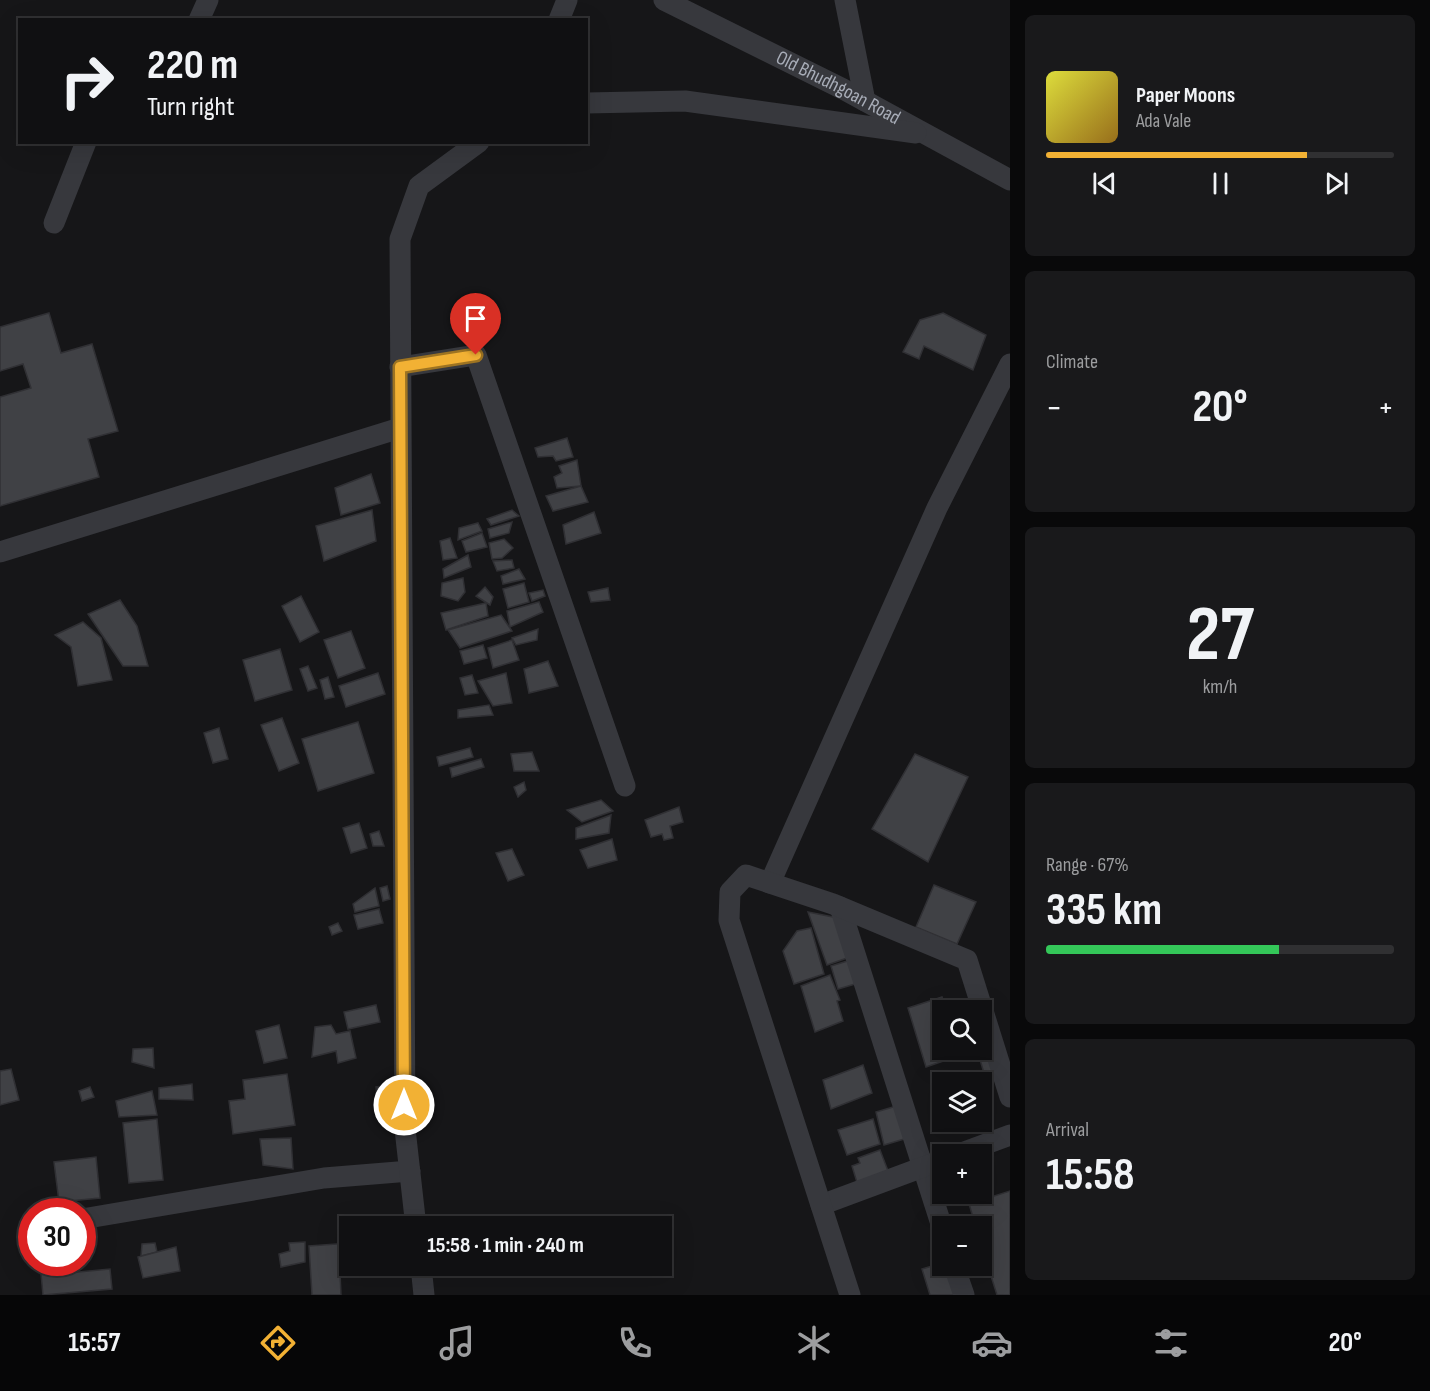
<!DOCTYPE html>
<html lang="en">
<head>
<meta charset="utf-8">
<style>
	body { margin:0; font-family:"Sofia Sans Condensed",sans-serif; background:#19191b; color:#f1f3f6; height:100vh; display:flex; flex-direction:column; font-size:22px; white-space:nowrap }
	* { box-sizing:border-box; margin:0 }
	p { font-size:20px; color:#9c9d9f }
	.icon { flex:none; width:33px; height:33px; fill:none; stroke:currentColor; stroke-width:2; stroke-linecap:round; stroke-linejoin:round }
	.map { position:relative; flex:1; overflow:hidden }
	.details { display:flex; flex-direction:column; gap:15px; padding:15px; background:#09090a; width:420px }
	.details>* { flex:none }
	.banner { position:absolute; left:18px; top:18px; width:570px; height:126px; border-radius:0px; box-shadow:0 6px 24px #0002,0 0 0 2px #303032; background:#101012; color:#f1f3f6; overflow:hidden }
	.buttons { position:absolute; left:932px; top:1000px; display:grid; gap:12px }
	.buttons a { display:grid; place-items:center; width:60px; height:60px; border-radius:0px; background:#101012; box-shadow:0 6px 24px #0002,0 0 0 2px #303032; font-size:30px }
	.speed { position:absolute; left:18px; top:1198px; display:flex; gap:12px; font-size:30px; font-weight:700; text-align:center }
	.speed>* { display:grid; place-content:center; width:78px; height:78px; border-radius:50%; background:#101012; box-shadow:0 6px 24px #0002,0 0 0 2px #303032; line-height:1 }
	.speed .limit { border:9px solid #d22; background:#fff; color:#111 }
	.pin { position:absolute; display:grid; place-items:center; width:51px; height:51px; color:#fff; margin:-62px -26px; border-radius:50% 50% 50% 0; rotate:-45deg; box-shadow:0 0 6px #0007 }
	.pin .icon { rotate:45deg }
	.me { position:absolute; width:66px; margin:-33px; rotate:0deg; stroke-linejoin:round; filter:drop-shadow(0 0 4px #0008) }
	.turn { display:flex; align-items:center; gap:21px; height:126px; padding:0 30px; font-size:27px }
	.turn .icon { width:78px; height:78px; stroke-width:2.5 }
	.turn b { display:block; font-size:42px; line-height:51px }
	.big { font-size:45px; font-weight:700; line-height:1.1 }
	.details .tile { flex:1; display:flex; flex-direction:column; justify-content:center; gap:9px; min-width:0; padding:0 21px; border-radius:9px; background:#19191b }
	.details .dial { align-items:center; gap:0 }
	.dial b { font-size:78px; line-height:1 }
	.song { display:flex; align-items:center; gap:18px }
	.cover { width:72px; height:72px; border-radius:9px; background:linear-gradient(135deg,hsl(60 70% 55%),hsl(40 70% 35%)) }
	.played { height:6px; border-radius:3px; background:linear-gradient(90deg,#f2b134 75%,#303032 75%) }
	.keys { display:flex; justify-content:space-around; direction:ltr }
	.heat { display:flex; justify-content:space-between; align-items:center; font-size:33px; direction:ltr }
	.charge { height:9px; border-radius:4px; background:linear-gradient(90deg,#34c759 67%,#303032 0) }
	.trip { position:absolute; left:339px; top:1216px; width:333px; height:60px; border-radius:0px; background:#101012; box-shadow:0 6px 24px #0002,0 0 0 2px #303032; font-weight:700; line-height:60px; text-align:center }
	.menu { display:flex; height:96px; justify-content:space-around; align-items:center; background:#060607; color:#9c9d9f }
	.menu .icon { width:42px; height:42px }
	.menu .on { color:#f2b134 }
	.menu b { font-size:27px; color:#f1f3f6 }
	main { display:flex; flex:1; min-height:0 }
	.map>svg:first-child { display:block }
	.building { fill:#404145; stroke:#303034; stroke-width:1.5 }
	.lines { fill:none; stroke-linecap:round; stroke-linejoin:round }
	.minor { stroke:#37383d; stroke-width:21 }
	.route-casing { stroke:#9d7322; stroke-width:15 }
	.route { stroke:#f2b134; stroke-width:10 }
	.labels { text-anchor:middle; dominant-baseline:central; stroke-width:6; stroke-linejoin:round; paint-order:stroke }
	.street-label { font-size:20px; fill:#a8adb8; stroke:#111113 }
</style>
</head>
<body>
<main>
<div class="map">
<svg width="1010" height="1295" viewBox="0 0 1010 1295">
	<rect width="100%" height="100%" fill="#161618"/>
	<g class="building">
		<path d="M49 313 61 353 92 344 118 431 88 439 99 477 0 506V397L31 388 23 364 0 371V327Z"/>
		<path d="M943 313 986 335 973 370 924 346 919 359 903 352 920 320Z"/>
		<path d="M567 438 573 457 556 461 553 456 538 457 535 448Z"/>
		<path d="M577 460 581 486 557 488 554 477 562 473 559 466Z"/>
		<path d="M371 474 380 503 341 515 335 488Z"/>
		<path d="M581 486 588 502 553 511 546 496Z"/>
		<path d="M372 510 376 541 324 561 316 526Z"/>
		<path d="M512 510 519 516 491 525 487 519Z"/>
		<path d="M594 512 601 533 566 544 563 525Z"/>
		<path d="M512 522 509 533 490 538 488 529Z"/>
		<path d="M478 523 482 531 458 540 459 528Z"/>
		<path d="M482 533 487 547 466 552 462 541Z"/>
		<path d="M450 538 457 558 443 560 440 541Z"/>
		<path d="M504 539 513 548 502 558 492 559 489 543Z"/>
		<path d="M468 555 471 567 444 578 443 569Z"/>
		<path d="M512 560 514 568 497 571 493 561Z"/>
		<path d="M519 569 525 579 503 584 501 576Z"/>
		<path d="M463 578 465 592 458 601 441 596 442 583Z"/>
		<path d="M524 583 529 602 508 608 503 589Z"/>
		<path d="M485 587 493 597 490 605 476 596Z"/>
		<path d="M608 588 610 600 591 602 588 592Z"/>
		<path d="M543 590 545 596 532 601 529 593Z"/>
		<path d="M301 596 319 632 300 642 282 606Z"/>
		<path d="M120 600 137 626 148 666H123L88 614Z"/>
		<path d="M539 602 543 612 510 627 507 611Z"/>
		<path d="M486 603 488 616 446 630 441 613Z"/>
		<path d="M501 615 512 631 460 648 448 630Z"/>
		<path d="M83 622 101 638 112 680 78 686 71 647 55 635Z"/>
		<path d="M538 629 537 640 516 645 512 638Z"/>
		<path d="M351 631 365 668 338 678 324 640Z"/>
		<path d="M512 640 519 660 493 668 488 648Z"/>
		<path d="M483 645 487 658 464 664 460 651Z"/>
		<path d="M280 649 292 690 255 701 243 660Z"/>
		<path d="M548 661 558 686 529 693 524 669Z"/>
		<path d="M308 666 317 688 308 691 300 669Z"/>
		<path d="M378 673 385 694 346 707 339 686Z"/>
		<path d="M506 673 512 703 493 706 478 681Z"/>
		<path d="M472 675 478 693 465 695 460 678Z"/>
		<path d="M328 677 334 697 325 699 320 680Z"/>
		<path d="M489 705 493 715 458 718V710Z"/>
		<path d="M282 718 299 763 279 771 261 725Z"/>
		<path d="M358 722 374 773 318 791 302 739Z"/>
		<path d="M219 728 228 759 213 763 204 733Z"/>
		<path d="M470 748 473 757 439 766 437 757Z"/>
		<path d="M532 752 539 771H514L511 754Z"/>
		<path d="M915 754 968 777 928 862 872 829Z"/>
		<path d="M481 759 484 767 452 777 450 768Z"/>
		<path d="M524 782 526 790 518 797 514 787Z"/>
		<path d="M601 800 613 811 582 822 567 810Z"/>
		<path d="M679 807 683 822 670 826 673 838 664 840 662 834 651 837 645 820Z"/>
		<path d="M611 815 609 833 576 839V828Z"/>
		<path d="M359 823 367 848 351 853 343 828Z"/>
		<path d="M379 831 384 846H373L370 834Z"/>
		<path d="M612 839 617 860 588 868 580 850Z"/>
		<path d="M512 849 524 875 508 881 496 853Z"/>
		<path d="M934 885 976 902 957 944 916 927Z"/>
		<path d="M387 886 390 899 383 901 380 888Z"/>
		<path d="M375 888 379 906 355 912 353 904Z"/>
		<path d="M379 909 383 923 358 929 354 915Z"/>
		<path d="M808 912 838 918 850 957 827 965Z"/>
		<path d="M338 923 342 931 332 935 329 927Z"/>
		<path d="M811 928 824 974 794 984 783 951 797 931Z"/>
		<path d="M854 959 862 982 838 989 831 966Z"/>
		<path d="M830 975 840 1000 837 1001 843 1021 815 1032 801 986Z"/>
		<path d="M942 997 946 1011H942V1050H957L958 1056 926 1067 908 1008Z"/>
		<path d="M376 1005 380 1022 348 1029 344 1012Z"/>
		<path d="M279 1025 287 1058 264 1063 256 1031Z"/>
		<path d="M331 1025 336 1034 350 1031 356 1058 338 1063 336 1051 312 1057 315 1027Z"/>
		<path d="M989 1045 996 1070 984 1073 977 1050Z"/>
		<path d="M153 1048 154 1068 132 1062 133 1049Z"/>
		<path d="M863 1065 872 1093 831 1109 823 1080Z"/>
		<path d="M11 1069 19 1100 0 1105V1071Z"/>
		<path d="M287 1074 295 1125 233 1134 229 1101 245 1099 243 1080Z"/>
		<path d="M192 1084 193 1100 159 1099V1088Z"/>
		<path d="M391 1085 388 1102H377L376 1087Z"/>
		<path d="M90 1087 94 1097 82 1101 79 1091Z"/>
		<path d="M152 1091 157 1115 119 1117 116 1101Z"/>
		<path d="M900 1105 911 1137 884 1145 876 1112Z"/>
		<path d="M157 1119 163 1180 129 1183 123 1123Z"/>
		<path d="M873 1119 880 1144 847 1155 838 1130Z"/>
		<path d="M291 1138 293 1169 263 1165 260 1139Z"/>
		<path d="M880 1150 890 1176 859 1189 852 1166 860 1163 858 1158Z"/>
		<path d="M96 1157 100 1198 59 1202 54 1162Z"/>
		<path d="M1010 1191V1295H997L981 1244V1227H976L969 1204Z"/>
		<path d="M305 1242V1262L281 1267 279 1254 290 1251 289 1243Z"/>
		<path d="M155 1243 157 1252 141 1256 142 1244Z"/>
		<path d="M350 1243V1266H394V1270L340 1273 341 1295H312L309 1246Z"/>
		<path d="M176 1247 180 1271 143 1278 138 1257Z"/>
		<path d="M40 1263H67L68 1273 110 1269 112 1289 43 1295Z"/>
		<path d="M942 1263V1266H951L961 1295H930L922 1269Z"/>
	</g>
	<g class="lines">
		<g class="minor">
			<path id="s1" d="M664 0 843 89 1010 180"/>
			<path d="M845 0 865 101"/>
			<path d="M199 20 208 0"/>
			<path d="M559 20 567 0"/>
			<path d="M586 103 685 101 916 133"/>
			<path d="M54 223 86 142"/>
			<path d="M400 367 476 355 625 786"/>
			<path d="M0 552 400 428"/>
			<path d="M770 883 937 508 1010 364"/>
			<path d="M840 907 942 1227"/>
			<path d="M956 1155 1010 1135"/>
			<path d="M821 1205 942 1160"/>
			<path d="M82 1219 324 1178 410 1171"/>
			<path d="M416 1227 405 1129 400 239 419 186 479 142"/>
			<path d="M421 1266 424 1295"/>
			<path d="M954 1266 964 1295"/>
			<path d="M850 1295 729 920 730 892 746 875 833 904 967 960 1010 1097"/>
		</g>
	</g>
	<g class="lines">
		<g class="route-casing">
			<path id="route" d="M404 1105 400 367 476 355"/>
		</g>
		<use href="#route" class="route"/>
	</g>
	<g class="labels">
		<g class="street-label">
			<text stroke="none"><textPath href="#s1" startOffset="195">Old Bhudhgoan Road</textPath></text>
		</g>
	</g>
</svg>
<div class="buttons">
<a><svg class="icon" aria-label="search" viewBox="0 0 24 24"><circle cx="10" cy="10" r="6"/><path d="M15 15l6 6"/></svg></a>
<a><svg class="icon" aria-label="layers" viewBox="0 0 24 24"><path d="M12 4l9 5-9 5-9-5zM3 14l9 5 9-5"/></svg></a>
<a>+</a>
<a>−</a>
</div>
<div class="speed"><div class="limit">30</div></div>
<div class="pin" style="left:476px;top:355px;background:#d93025"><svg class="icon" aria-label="arrive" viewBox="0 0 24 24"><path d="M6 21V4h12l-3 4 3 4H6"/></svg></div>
<svg class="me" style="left:404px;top:1105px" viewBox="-20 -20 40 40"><circle r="17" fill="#f2b134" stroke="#fff" stroke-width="3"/><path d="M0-11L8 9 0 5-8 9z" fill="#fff"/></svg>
<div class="trip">15:58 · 1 min · 240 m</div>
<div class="banner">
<div class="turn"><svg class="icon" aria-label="right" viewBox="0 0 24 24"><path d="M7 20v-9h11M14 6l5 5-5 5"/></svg><div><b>220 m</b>Turn right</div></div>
</div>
</div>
<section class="details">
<div class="tile">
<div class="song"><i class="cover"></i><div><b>Paper Moons</b><p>Ada Vale</p></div></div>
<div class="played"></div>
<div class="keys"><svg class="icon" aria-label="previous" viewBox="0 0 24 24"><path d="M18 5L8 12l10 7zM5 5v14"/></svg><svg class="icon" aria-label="pause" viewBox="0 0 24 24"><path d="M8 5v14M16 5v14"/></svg><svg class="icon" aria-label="next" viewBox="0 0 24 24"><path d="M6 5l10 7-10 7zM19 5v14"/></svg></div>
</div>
<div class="tile"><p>Climate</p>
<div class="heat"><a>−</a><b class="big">20°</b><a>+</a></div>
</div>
<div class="tile dial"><b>27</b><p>km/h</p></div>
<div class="tile"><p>Range · 67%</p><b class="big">335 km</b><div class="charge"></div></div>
<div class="tile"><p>Arrival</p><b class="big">15:58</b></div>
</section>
</main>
<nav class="menu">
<b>15:57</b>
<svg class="icon on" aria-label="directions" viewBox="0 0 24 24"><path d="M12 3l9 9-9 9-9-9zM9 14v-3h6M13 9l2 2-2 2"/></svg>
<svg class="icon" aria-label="music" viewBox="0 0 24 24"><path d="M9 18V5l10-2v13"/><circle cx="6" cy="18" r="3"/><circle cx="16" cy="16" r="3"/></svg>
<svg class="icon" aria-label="phone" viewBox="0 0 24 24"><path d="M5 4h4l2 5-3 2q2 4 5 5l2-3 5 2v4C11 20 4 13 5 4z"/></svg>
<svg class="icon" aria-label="climate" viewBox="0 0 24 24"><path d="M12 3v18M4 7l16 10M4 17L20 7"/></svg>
<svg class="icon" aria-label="car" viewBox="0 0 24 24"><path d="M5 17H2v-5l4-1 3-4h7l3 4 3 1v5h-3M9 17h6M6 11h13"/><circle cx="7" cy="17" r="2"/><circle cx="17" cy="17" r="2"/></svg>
<svg class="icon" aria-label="filters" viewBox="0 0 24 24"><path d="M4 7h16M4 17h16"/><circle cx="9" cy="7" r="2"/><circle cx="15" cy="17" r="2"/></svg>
<b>20°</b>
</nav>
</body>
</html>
